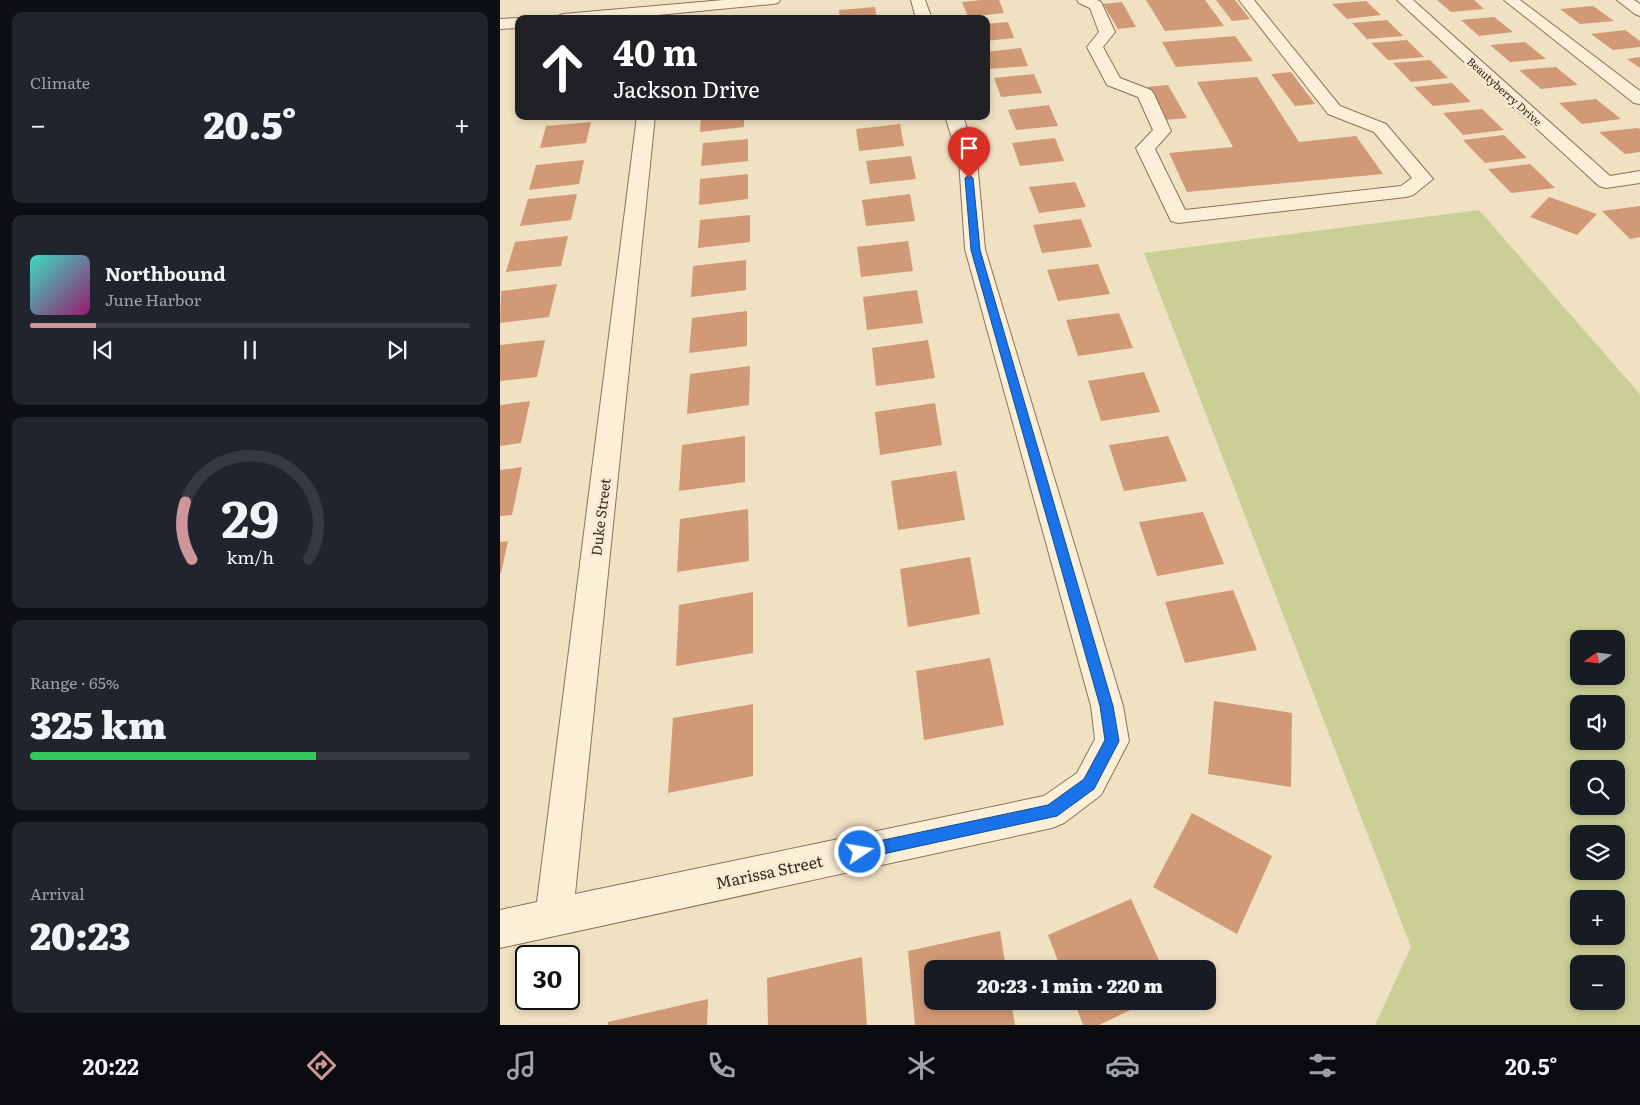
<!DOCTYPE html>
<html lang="en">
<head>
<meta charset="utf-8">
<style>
	body { margin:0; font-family:Literata,serif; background:#20242c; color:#f1f3f6; height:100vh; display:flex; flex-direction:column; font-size:19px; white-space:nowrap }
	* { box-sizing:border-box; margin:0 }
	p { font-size:16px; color:#9ea1a6 }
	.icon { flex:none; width:28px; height:28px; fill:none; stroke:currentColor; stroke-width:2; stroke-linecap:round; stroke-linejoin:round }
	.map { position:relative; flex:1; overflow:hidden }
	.panel { display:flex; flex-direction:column; gap:12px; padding:12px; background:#0d0f14; width:500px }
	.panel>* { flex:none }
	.guide { position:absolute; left:15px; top:15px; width:475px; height:105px; border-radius:10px; box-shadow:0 2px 8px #0003; background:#202124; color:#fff; overflow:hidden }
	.needle { width:32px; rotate:256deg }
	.tools { position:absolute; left:1070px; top:630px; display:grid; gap:10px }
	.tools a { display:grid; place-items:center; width:55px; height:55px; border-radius:10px; background:#171b24; box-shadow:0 2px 8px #0003; font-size:25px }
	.speed { position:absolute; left:15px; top:945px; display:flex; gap:10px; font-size:25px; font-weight:700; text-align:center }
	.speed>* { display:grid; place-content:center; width:65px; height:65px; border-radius:50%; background:#171b24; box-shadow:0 2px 8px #0003; line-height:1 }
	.speed .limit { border:2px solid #111; border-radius:8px; background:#fff; color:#111 }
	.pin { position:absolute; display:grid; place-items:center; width:42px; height:42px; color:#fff; margin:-51px -21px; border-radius:50% 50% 50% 0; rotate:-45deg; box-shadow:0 0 5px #0007 }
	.pin .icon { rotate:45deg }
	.me { position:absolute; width:55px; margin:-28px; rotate:78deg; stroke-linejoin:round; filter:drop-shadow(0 0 4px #0008) }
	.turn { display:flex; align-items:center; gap:18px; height:105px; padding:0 15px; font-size:22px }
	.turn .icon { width:65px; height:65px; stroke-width:2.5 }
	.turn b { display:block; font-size:35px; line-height:42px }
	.big { font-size:38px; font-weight:800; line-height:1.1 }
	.panel .widget { flex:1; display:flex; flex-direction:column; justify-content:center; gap:8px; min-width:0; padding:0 18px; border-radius:10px; background:#20242c }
	.panel .dial { align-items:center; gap:0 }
	.dial svg { height:130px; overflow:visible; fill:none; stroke:#363941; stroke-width:7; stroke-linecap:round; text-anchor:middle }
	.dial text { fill:#f1f3f6; stroke:none }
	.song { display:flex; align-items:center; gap:15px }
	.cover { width:60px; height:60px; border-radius:8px; background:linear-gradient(135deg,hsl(170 70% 55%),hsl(320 70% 35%)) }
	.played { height:5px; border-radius:2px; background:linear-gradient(90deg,#cc969a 15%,#363941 15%) }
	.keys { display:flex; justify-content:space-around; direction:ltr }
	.heat { display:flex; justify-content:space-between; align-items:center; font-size:28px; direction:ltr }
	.charge { height:8px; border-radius:4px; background:linear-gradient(90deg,#34c759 65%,#363941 0) }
	.trip { position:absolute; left:424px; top:960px; width:292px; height:50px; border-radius:10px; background:#171b24; box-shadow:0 2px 8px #0003; font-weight:800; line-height:50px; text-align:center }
	.dock { display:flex; height:80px; justify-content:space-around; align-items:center; background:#090b0e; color:#9ea1a6 }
	.dock .icon { width:35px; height:35px }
	.dock .active { color:#cc969a }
	.dock b { font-size:22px; color:#f1f3f6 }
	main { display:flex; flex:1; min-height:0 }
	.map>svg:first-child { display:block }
	.green { fill:#cacf96; fill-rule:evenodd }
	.building { fill:#d19976 }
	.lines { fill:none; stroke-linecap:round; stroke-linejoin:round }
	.minor-casing { stroke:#8c7258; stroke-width:2 }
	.minor { fill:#fbefd7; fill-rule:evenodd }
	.route { fill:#1a73e8; stroke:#114b97 }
	.labels { text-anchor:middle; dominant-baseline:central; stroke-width:5; stroke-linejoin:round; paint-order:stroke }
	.far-street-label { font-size:11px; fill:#3b2b1d; stroke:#f7ecd3 }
	.street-label { font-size:14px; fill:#3b2b1d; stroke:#f7ecd3 }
	.near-street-label { font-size:16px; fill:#3b2b1d; stroke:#f7ecd3 }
</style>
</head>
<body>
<main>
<section class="panel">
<div class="widget"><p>Climate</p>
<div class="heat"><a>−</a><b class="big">20.5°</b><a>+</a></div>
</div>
<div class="widget">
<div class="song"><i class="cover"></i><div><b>Northbound</b><p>June Harbor</p></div></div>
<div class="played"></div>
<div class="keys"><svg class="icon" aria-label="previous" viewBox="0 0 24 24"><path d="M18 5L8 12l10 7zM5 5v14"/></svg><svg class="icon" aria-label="pause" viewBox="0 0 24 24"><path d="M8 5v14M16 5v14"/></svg><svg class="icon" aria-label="next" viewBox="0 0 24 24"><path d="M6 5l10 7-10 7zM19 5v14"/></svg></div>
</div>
<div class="widget dial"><svg viewBox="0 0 100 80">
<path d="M14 69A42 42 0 1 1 86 69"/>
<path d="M14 69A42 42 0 0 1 10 34" stroke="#cc969a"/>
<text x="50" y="56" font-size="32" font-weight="700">29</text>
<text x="50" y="72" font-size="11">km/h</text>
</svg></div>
<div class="widget"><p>Range · 65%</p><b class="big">325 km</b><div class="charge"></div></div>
<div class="widget"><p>Arrival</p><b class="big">20:23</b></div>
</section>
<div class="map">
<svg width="1140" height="1025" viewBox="0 0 1140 1025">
	<rect width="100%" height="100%" fill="#f0e1c3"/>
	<path class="green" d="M979 210 1140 394V1025H875L911 947 644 253ZM1079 639H1116V676H1079ZM1079 704H1116V741H1079ZM1079 769H1116V806H1079ZM1079 834H1116V871H1079ZM1079 899H1116V936H1079ZM1079 964H1116V1001H1079Z"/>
	<g class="building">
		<path d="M482 0H499L504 13 468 17 462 2Z"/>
		<path d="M646 0H705L724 26 665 31Z"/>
		<path d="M716 0H735L750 19 732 21Z"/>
		<path d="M937 0H974L984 9 951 12Z"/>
		<path d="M866 1 881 15 847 19 832 4Z"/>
		<path d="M622 2 636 27 618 29 603 4Z"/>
		<path d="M1093 6 1114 21 1080 24 1060 9Z"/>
		<path d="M375 7 377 19H340L339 10Z"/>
		<path d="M994 17 1013 32 979 36 961 20Z"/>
		<path d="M887 20 903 36 867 39 852 23Z"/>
		<path d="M508 22 514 38 486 41V24Z"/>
		<path d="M1125 30 1140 41V47L1113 50 1091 34Z"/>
		<path d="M735 36 753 61 676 67 662 42Z"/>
		<path d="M907 40 924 57 888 60 871 43Z"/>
		<path d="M1025 42 1046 59 1010 62 990 45Z"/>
		<path d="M521 48 528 66 489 69 486 61V52Z"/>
		<path d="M1140 57V68L1127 59Z"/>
		<path d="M930 60 948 78 911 82 893 63Z"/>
		<path d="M1056 67 1078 85 1041 89 1019 70Z"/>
		<path d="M791 72 815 104 795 106 771 74Z"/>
		<path d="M534 74 542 93 501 97 494 78Z"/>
		<path d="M757 77 799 142 856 136 883 174 687 192 669 153 733 147 697 82Z"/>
		<path d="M952 83 971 102 933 106 914 87Z"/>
		<path d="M668 85 687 118 665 120 647 87Z"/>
		<path d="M1096 99 1121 119 1082 124 1059 103Z"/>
		<path d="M549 105 558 126 516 130 508 110Z"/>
		<path d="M982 109 1004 130 963 135 943 113Z"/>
		<path d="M201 116H244V127L200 132Z"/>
		<path d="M91 122 86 143 40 148 46 126Z"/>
		<path d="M400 124 404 146 359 151 356 129Z"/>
		<path d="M1138 128 1140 129V152L1125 154 1099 132Z"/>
		<path d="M1004 135 1027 158 985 163 963 140Z"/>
		<path d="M555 138 564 161 520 166 512 143Z"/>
		<path d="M248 139V161L201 166 203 143Z"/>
		<path d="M411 156 416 179 370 184 366 161Z"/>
		<path d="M84 160 79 184 29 190 36 165Z"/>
		<path d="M1030 164 1055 188 1011 193 988 169Z"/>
		<path d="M248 174V199L199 205 200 179Z"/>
		<path d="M575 182 586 207 539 213 529 187Z"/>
		<path d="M77 194 71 220 20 226 28 199Z"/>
		<path d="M410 194 415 221 366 226 362 200Z"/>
		<path d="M1049 197 1097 214 1077 235 1030 217Z"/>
		<path d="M1140 206V237L1130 239 1102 211Z"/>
		<path d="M250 215V242L198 248 200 220Z"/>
		<path d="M581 219 592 247 542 253 533 225Z"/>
		<path d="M68 236 61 266 6 272 15 242Z"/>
		<path d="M408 241 413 271 361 277 357 247Z"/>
		<path d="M246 260V290L191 297 193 266Z"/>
		<path d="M598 264 610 294 558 301 547 270Z"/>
		<path d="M57 284 49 317 0 323 1 291Z"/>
		<path d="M417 290 423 323 367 330 363 297Z"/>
		<path d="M247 311V346L189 353 192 318Z"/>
		<path d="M619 313 633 348 578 356 566 320Z"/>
		<path d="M45 340 37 377 0 381V345Z"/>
		<path d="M428 340 435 378 376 386 372 348Z"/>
		<path d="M250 366 249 405 187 414 190 374Z"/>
		<path d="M644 372 660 412 601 421 588 381Z"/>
		<path d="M30 401 21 443 0 446V405Z"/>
		<path d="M435 403 442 445 380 455 375 412Z"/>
		<path d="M245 436V482L179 491 182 445Z"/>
		<path d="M668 436 687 481 624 491 609 445Z"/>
		<path d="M22 467 12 515 0 516V470Z"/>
		<path d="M456 471 465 520 398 530 391 481Z"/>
		<path d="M248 509 249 561 177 572 180 519Z"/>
		<path d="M703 512 724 564 657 576 639 522Z"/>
		<path d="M8 541 1 573H0V542Z"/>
		<path d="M470 557 480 614 408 627 400 569Z"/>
		<path d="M733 590 757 650 685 663 665 602Z"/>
		<path d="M253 592V653L176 666 179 605Z"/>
		<path d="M490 658 504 725 424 740 416 671Z"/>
		<path d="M714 701 792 713 791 787 708 774Z"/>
		<path d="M253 704V776L168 793 173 718Z"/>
		<path d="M692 813 772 856 737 934 653 887Z"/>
		<path d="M631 899 663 969H561L548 935Z"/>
		<path d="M500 931 506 969H432V1001H511L515 1025H415L408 951Z"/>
		<path d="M362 957 367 1025H268L267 978Z"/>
		<path d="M208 999 207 1025H108V1022Z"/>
		<path d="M574 1001H649L599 1025H583Z"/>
	</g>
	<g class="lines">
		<g class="minor-casing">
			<g id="minor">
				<path d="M224 0H280L278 3 273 4 116 19H56L58 16 63 14Z"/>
				<path d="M411 0H425L432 19H416Z"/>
				<path d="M577 0H597L601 2 615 32 603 47 620 78 651 90 654 94 671 131 655 149 685 210 901 186 912 178 874 132 828 114 739 0H754L840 106 886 124 933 179 913 195 906 197 678 223 671 221 636 148 653 130 638 97 607 85 605 81 587 47 599 32 590 8 579 3Z"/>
				<path d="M897 0H913L1110 176 1140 171V183L1106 188 1099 186Z"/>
				<path d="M1004 0H1020L1140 91V104L1134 103Z"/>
				<path d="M1117 0H1134L1140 4V16L1135 14Z"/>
				<path d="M19 18V28L0 29V19Z"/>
				<path d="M137 116H155L75 894 544 796 577 773 595 739 591 706 465 249 459 160 445 116H463L477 160 485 249 623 706 629 741 601 795 564 823 552 828 0 948V910L37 902Z"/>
			</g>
		</g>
		<use href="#minor" class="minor"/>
	</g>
	<path class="route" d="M469 175 473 178 480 250 613 706 619 741 617 745 594 789 557 816 360 859 355 857 353 852 355 847 360 845 548 805 584 779 605 740 600 706 471 250 465 178Z"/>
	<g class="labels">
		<g class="far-street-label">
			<text transform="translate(1005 91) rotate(42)">Beautyberry Drive</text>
		</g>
		<g class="street-label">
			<text transform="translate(100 517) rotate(-83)">Duke Street</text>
		</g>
		<g class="near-street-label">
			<text transform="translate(269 871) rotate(-12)">Marissa Street</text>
		</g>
	</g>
</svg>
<div class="tools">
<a><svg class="needle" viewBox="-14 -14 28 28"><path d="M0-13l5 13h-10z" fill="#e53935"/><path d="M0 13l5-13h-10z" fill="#9ea1a6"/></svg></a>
<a><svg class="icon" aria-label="sound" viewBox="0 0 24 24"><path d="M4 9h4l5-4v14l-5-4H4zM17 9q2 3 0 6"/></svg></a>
<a><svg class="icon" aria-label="search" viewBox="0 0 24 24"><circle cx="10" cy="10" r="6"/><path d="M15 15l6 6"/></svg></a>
<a><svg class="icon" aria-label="layers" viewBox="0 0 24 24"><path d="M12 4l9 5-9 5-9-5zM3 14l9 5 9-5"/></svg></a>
<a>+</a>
<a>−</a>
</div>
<div class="speed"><div class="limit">30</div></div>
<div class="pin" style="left:469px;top:178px;background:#d93025"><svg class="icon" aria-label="arrive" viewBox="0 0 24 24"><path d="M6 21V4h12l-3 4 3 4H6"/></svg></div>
<svg class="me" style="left:360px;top:852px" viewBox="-20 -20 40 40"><circle r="17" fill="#1a73e8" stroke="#fff" stroke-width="3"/><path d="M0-11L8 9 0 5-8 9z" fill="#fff"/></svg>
<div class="trip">20:23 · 1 min · 220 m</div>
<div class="guide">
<div class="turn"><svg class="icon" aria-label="ahead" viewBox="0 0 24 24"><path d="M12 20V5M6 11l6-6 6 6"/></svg><div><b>40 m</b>Jackson Drive</div></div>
</div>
</div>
</main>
<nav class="dock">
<b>20:22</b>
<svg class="icon active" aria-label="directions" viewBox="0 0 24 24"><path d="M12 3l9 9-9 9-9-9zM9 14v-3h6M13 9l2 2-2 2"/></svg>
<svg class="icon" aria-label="music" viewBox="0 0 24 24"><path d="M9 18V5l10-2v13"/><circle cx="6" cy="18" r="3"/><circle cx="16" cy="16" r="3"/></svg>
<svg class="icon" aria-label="phone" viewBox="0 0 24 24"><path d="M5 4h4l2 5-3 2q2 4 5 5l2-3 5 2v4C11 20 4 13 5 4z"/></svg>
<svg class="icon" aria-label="climate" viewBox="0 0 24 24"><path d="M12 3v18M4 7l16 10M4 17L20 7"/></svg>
<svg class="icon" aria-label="car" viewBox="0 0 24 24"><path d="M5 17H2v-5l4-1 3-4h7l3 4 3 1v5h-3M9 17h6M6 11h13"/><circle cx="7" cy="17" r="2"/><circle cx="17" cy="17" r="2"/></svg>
<svg class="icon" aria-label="filters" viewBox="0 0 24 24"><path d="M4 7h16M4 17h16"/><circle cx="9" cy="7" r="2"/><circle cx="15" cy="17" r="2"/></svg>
<b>20.5°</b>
</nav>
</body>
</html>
